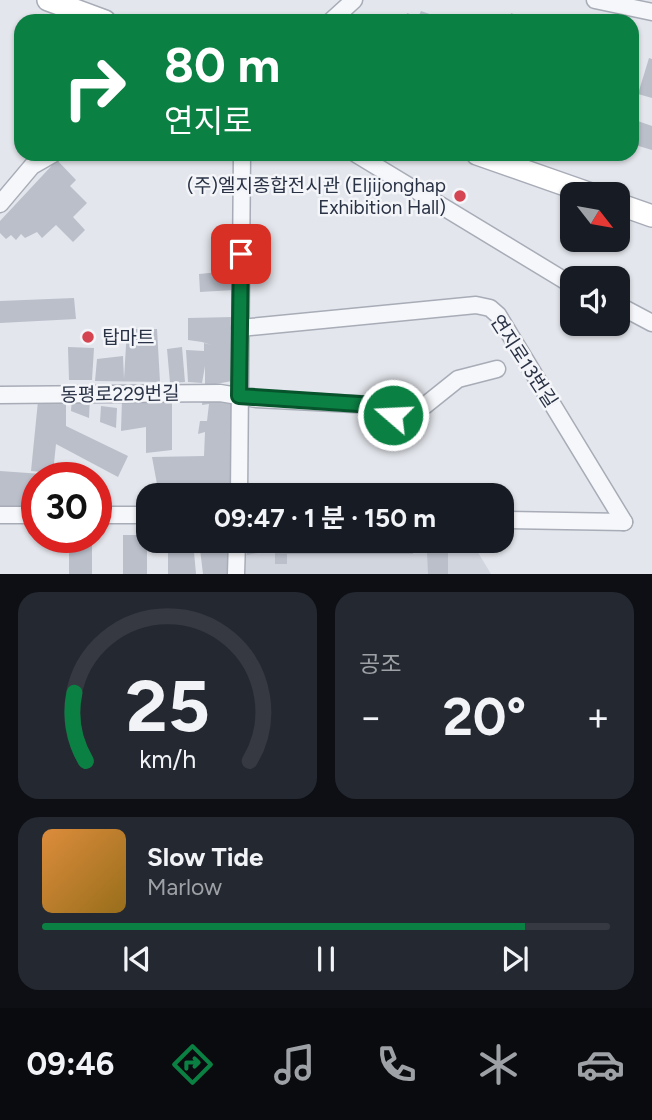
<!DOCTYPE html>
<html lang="ko">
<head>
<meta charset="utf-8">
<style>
	body { margin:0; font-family:Figtree,"Noto Sans KR",sans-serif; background:#242831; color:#f1f3f6; height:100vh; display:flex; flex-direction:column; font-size:26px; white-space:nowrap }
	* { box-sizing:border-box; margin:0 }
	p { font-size:23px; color:#9ea1a6 }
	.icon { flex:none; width:38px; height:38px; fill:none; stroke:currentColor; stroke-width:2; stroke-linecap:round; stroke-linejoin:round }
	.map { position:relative; height:574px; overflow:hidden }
	.details { display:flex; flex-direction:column; gap:18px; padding:18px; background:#0d0f14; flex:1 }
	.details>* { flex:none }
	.top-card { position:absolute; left:14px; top:14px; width:625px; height:147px; border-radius:21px; box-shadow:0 2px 5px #0004; background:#0b8043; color:#fff; overflow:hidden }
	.needle { width:46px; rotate:121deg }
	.fabs { position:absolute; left:560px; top:182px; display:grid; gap:14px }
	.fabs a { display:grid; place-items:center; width:70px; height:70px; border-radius:14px; background:#171b24; box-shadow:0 2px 5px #0004; font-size:35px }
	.speed { position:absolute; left:21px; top:462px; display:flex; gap:14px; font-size:35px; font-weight:700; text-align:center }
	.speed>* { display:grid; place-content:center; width:91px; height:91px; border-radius:50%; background:#171b24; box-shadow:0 2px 5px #0004; line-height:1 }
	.speed .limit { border:10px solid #d22; background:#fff; color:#111 }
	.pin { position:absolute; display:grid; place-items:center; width:60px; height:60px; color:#fff; margin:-30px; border-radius:14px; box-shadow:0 4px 10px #0006 }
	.me { position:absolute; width:77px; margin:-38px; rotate:289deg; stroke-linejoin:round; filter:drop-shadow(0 0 5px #0008) }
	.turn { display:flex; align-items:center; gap:24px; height:147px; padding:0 35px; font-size:32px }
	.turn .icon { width:91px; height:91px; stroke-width:2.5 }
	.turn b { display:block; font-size:49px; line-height:60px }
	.big { font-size:52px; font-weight:700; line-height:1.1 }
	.details .card { flex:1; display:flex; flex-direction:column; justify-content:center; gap:10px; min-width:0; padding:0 24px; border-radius:21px; background:#242831 }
	.details .dial { align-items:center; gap:0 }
	.dial svg { height:182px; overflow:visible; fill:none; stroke:#363941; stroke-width:7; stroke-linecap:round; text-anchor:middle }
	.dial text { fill:#f1f3f6; stroke:none }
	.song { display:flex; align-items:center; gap:21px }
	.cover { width:84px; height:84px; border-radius:10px; background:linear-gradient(135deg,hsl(30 70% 55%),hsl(40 70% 35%)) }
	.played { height:7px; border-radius:4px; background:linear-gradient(90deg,#0b8043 85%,#363941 85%) }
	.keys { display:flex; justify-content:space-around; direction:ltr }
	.heat { display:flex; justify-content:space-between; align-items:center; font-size:38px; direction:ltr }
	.details .tiles { flex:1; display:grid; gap:18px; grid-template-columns:1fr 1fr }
	.card:last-child { grid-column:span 2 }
	.trip { position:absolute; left:136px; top:483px; width:378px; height:70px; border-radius:21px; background:#171b24; box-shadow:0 2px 5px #0004; font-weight:700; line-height:70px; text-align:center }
	.menu { display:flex; height:112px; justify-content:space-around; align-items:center; background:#090b0e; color:#9ea1a6 }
	.menu .icon { width:49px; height:49px }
	.menu .current { color:#0b8043 }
	.menu b { font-size:32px; color:#f1f3f6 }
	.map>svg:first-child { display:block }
	.built { fill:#d1d5de }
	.building { fill:#babfca }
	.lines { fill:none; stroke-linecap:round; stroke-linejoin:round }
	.minor-casing { stroke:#a8acb7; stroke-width:19 }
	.secondary-casing { stroke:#a8acb7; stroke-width:24 }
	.minor { stroke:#f6f7fa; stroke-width:16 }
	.secondary { stroke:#fff; stroke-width:21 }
	.route-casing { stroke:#07532c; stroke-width:18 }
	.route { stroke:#0b8043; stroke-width:12 }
	.poi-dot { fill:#d54451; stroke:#f3f5f9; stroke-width:2.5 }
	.labels { text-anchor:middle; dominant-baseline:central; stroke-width:5; stroke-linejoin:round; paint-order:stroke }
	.poi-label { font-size:19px; fill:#2a3245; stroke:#f3f5f9; text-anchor:end }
	.street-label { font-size:19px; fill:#2a3245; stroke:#f3f5f9 }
</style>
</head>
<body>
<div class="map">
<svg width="652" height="574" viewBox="0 0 652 574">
	<rect width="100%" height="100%" fill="#e3e6ec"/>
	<path class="built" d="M245 541H471L491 574H245Z"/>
	<g class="building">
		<path d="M421 11 438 17 436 21H405L407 13 418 17Z"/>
		<path d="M511 13 532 21H509Z"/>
		<path d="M649 58 652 59V98L638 94Z"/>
		<path d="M632 119 652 126V150L632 144Z"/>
		<path d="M57 160 76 180 70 186 87 203 73 217 85 230 73 242 56 225 42 238 37 232 25 238 21 234 16 240 11 235 6 239 0 233V221Z"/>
		<path d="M218 226H237L235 260H219Z"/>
		<path d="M233 267 234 290 200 292 199 274 219 272V268Z"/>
		<path d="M74 298 76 319 0 323V301Z"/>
		<path d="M233 317 232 381 205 386V366L202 383 188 382 186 350 204 351V343L212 345 202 342 188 340V318Z"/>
		<path d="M127 329H157L160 382 95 381 97 359 123 356 124 379Z"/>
		<path d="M68 347 94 348 92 380H69Z"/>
		<path d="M182 347 185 382 170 383 167 349Z"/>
		<path d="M203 393 236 403 233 495H159L152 457 204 456 205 432 198 434 200 421H207L209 404 202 405Z"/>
		<path d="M72 397H90L89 418 71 411Z"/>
		<path d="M172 397V450L146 453V427L121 431 122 399Z"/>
		<path d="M66 399V426L128 456 118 477 56 444 53 473 31 471 38 401Z"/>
		<path d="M101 406 117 408 116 428 100 422Z"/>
		<path d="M0 471 56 475 63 478H37V506H0Z"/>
		<path d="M96 487 101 489 103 506H96Z"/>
		<rect x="123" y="535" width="24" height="39"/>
		<rect x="69" y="537" width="23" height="37"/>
		<path d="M168 541H193V547L169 545Z"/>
		<path d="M199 541H233L231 574H203Z"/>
		<path d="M246 541H264L263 552 247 555Z"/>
		<path d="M279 541H413V554H287V564H275V542Z"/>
		<path d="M168 551 194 552 196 574H168Z"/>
		<path d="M427 552H448V574H428Z"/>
	</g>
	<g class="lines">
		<g class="minor-casing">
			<g id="minor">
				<path d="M595 0 652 12"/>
				<path d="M331 21 354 0"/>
				<path d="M356 154 572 285"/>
				<path d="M0 204 32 166 53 154"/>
				<path d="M618 305 652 323"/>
				<path d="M240 328 476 305 490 308 498 315 624 522"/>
				<path d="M0 395 220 393 256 399 374 405 393 415 423 407 458 379 497 369"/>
				<path d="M239 495 242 154"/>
				<path d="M0 515H37"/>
				<path d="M96 515H149"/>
				<path d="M502 520 624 522"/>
				<path d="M236 574 237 541"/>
			</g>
		</g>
		<g class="secondary-casing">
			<g id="secondary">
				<path d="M48 0 105 21"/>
				<path d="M477 154 591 194"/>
				<path d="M618 204 652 216"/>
			</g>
		</g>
		<use href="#minor" class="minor"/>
		<use href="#secondary" class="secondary"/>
	</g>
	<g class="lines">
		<g class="route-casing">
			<path id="route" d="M241 254 239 396 374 405 393 415"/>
		</g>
		<use href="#route" class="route"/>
	</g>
	<g class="poi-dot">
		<circle cx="460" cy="196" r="7"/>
		<circle cx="88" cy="337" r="7"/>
	</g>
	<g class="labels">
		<g class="poi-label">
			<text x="446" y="185">(주)엘지종합전시관 (Eljijonghap<tspan x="446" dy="22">Exhibition Hall)</tspan></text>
			<text x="102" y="337" text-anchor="start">탑마트</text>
		</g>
		<g class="street-label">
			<text transform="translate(524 361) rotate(57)">연지로13번길</text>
			<text transform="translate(120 394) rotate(-1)">동평로229번길</text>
		</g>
	</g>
</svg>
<div class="fabs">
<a><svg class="needle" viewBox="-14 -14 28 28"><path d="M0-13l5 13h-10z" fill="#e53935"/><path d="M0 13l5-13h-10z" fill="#9ea1a6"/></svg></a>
<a><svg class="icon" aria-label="sound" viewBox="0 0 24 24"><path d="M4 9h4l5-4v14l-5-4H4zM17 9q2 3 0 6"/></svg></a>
</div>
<div class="speed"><div class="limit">30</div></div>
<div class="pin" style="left:241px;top:254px;background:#d93025"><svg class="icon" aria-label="arrive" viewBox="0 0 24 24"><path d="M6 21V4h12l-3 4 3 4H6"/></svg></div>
<svg class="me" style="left:393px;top:415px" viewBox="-20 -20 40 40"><circle r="17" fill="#0b8043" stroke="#fff" stroke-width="3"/><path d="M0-11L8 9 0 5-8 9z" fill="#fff"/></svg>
<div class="trip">09:47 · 1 분 · 150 m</div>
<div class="top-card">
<div class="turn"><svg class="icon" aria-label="right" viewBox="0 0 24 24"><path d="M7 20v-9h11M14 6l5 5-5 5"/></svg><div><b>80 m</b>연지로</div></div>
</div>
</div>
<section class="details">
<div class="tiles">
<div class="card dial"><svg viewBox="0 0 100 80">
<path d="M14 69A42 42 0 1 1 86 69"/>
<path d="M14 69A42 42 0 0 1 9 39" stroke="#0b8043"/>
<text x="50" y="56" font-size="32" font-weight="700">25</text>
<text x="50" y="72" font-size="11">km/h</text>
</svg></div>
<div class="card"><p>공조</p>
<div class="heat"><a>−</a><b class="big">20°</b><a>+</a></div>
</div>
<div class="card">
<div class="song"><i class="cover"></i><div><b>Slow Tide</b><p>Marlow</p></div></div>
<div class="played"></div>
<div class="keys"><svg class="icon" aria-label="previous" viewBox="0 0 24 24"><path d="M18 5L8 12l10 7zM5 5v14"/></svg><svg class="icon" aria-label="pause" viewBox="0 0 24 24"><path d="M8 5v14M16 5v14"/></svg><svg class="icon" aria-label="next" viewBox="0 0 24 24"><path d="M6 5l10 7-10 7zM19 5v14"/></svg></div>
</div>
</div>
</section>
<nav class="menu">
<b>09:46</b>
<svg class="icon current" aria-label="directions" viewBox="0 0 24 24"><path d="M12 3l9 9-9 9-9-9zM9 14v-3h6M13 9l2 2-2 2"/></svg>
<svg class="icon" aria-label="music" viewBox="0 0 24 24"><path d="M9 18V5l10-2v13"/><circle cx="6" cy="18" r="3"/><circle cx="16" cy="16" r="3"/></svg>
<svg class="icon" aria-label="phone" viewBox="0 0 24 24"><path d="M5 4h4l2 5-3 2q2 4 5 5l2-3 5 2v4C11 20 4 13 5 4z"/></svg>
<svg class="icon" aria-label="climate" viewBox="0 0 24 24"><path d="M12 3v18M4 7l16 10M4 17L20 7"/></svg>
<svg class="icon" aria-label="car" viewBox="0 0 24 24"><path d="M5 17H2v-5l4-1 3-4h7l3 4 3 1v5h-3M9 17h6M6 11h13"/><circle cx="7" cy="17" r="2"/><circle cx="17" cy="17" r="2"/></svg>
</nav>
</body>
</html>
